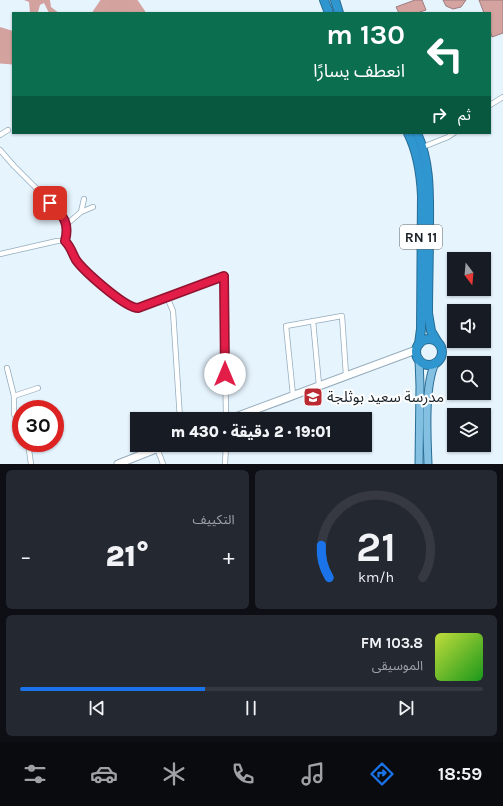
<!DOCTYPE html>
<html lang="ar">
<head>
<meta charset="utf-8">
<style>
	body { margin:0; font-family:Karla,"Noto Sans Arabic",sans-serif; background:#242831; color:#f1f3f6; direction:rtl; height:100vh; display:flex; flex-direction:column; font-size:15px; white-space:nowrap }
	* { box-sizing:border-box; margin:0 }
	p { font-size:13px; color:#9ea1a6 }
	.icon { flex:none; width:22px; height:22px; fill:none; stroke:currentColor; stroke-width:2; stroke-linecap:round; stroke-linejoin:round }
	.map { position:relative; height:464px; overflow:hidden; direction:ltr }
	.details { display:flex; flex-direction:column; gap:6px; padding:6px; background:#0d0f14; flex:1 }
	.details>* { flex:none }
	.banner { position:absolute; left:12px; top:12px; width:479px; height:122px; border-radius:0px; box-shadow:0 1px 3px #0004; direction:rtl; background:#0b6e4f; color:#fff; overflow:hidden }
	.needle { width:26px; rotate:164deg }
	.buttons { position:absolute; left:447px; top:252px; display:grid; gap:8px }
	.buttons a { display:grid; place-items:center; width:44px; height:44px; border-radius:0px; background:#171b24; box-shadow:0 1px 3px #0004; font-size:20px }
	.speed { position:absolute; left:12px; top:400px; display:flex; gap:8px; font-size:20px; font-weight:700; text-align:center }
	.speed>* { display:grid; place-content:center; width:52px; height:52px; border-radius:50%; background:#171b24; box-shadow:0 1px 3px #0004; line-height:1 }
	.speed .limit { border:6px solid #d22; background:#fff; color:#111 }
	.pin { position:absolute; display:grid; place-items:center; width:34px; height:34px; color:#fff; margin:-17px; border-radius:8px; box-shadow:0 2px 6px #0006 }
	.me { position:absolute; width:44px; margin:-22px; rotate:0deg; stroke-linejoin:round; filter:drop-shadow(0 0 3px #0008) }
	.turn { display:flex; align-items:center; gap:14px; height:84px; padding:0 20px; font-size:18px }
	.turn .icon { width:52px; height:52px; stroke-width:2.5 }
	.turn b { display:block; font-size:28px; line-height:34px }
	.then { display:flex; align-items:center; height:38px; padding:0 20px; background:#0003; gap:8px; font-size:15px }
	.big { font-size:30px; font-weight:800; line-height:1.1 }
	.details .widget { flex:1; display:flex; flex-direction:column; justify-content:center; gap:6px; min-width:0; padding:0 14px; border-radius:6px; background:#242831 }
	.details .dial { align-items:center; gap:0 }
	.dial svg { height:104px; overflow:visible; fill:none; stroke:#363941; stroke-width:7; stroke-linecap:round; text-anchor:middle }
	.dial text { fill:#f1f3f6; stroke:none }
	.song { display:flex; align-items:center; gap:12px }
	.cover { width:48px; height:48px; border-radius:6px; background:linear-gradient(135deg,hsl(70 70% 55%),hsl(120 70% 35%)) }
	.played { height:4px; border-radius:2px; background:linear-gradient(90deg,#1a73e8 40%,#363941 40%) }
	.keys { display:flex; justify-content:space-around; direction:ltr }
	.heat { display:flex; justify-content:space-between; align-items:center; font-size:22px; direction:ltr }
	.details .tiles { flex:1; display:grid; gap:6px; grid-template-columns:1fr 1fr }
	.widget:last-child { grid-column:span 2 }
	.trip { position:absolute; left:130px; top:412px; width:242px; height:40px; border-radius:0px; background:#171b24; box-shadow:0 1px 3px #0004; font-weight:800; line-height:40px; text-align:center; direction:rtl }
	.tab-bar { display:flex; height:64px; justify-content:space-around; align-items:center; background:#090b0e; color:#9ea1a6 }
	.tab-bar .icon { width:28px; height:28px }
	.tab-bar .active { color:#1a73e8 }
	.tab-bar b { font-size:18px; color:#f1f3f6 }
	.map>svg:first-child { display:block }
	.forest { fill:#d3a29f }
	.water { fill:#d4a3a0; stroke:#9c7c7c }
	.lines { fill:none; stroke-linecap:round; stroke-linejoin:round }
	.river { stroke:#d4a3a0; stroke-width:9 }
	.street-casing { stroke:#95acbc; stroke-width:6 }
	.secondary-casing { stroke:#95acbc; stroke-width:9 }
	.primary-casing { stroke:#286d94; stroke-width:9 }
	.highway-casing { stroke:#286d94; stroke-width:10 }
	.street { stroke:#fff; stroke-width:4.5 }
	.secondary { stroke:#fff; stroke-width:7 }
	.primary { stroke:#83c0e2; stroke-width:7 }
	.highway { stroke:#3096cf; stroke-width:8 }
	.route-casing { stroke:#92132f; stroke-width:10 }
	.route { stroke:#e11d48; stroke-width:7 }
	.labels { text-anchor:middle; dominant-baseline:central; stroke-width:4; stroke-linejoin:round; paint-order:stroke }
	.shield { fill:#fff; stroke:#5d6468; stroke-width:1 }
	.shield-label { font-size:14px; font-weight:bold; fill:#182127 }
	.poi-label { font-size:15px; fill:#182127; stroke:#fff; text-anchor:start }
</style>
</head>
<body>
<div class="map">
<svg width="503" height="464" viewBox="0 0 503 464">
	<rect width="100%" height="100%" fill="#e6f4fe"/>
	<g class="forest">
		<path d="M24 0H50L51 7 59 13H49L44 3 40 5 38 12 30 13 29 2Z"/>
		<path d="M109 0H128L139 13H99Z"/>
		<path d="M0 27 13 31V58L0 57Z"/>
	</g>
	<g class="water">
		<path d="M415 0H422L426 10 417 13H399L396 7Z"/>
		<path d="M443 0H466L461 7 453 9 446 6Z"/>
		<path d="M479 0H503V33L492 37 490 30V13H484Z"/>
	</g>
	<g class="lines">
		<g class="river">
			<path d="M132 0 141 13"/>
			<path d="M97 13 106 0"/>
			<path d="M0 59 13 60"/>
		</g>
		<g class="street-casing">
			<g id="street">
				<path d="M490 105 503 97"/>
				<path d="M0 135 8 130"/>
				<path d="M423 147 448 137 454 133"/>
				<path d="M0 150 14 166 60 212 67 224V233L65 241"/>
				<path d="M81 212 84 199"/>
				<path d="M67 224 81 212 93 207"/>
				<path d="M0 254 57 241H65C71 247 72 253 76 260 84 271 125 308 137 308L224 276 226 419"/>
				<path d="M167 297 173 311 180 419"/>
				<path d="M313 321 319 385"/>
				<path d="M7 368 14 396V414L21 426"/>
				<path d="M293 395 286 326 342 316 346 375"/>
				<path d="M14 396 38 388"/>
				<path d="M37 409 38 407"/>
				<path d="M28 443 31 464"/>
				<path d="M157 448 163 464"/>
				<path d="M225 464 226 445"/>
			</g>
		</g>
		<g class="secondary-casing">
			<g id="secondary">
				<path d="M230 419 416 350"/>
				<path d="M118 464 166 445"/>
			</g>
		</g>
		<g class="primary-casing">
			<g id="primary">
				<path d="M419 359 420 386 419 464"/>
				<path d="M428 464C427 436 424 388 435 363"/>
			</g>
		</g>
		<g class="highway-casing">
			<g id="highway">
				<path d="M324 0 329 13"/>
				<path d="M335 0 339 13"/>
				<path d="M408 133C418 153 421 173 422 196L421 329 419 344"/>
				<path d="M417 133C431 164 429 197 429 230 429 258 428 286 428 313L431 331 437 341"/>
				<circle cx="429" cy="352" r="13"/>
			</g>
		</g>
		<use href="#street" class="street"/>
		<use href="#secondary" class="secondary"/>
		<use href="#primary" class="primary"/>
		<use href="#highway" class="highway"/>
	</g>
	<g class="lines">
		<g class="route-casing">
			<path id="route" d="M50 203C63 216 70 222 65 241 71 247 72 253 76 260 84 271 125 308 138 308L224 276 225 374"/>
		</g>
		<use href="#route" class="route"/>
	</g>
	<defs>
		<g id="school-square" transform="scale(1)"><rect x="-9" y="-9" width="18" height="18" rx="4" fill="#ba2a33" stroke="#fff"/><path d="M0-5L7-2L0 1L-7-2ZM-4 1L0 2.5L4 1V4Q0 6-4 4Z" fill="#fff"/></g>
	</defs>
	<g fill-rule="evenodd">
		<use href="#school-square" x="313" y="397"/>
	</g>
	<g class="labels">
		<rect class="shield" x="400" y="225" width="42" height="24" rx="3"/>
		<g class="shield-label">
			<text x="421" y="237">RN 11</text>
		</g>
		<g class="poi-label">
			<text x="327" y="397">مدرسة سعيد بوثلجة</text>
		</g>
	</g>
</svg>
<div class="buttons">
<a><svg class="needle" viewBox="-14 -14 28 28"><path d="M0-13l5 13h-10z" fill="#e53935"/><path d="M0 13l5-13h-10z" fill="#9ea1a6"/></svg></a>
<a><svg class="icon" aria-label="sound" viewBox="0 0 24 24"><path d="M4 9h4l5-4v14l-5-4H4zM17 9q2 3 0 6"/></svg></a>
<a><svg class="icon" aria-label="search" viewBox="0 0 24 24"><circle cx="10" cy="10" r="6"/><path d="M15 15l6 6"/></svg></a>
<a><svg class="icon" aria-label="layers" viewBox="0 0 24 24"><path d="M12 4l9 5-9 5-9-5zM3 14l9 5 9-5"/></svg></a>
</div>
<div class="speed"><div class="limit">30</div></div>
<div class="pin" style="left:50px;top:203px;background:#d93025"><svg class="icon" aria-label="arrive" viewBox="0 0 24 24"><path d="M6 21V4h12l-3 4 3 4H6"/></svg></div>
<svg class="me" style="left:225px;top:374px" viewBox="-20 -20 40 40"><circle r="19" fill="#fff"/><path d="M0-13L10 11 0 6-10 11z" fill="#e11d48"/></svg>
<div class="trip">19:01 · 2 دقيقة · 430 m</div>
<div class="banner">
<div class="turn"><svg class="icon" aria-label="left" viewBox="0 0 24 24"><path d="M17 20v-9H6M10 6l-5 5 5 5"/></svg><div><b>130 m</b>انعطف يسارًا</div></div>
<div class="then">ثم<svg class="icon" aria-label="right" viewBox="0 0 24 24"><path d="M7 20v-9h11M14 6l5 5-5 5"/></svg></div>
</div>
</div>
<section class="details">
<div class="tiles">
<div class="widget dial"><svg viewBox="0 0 100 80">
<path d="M14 69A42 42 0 1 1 86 69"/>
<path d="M14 69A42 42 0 0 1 8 44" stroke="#1a73e8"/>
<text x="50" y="56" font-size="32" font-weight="700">21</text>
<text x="50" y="72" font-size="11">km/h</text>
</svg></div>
<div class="widget"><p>التكييف</p>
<div class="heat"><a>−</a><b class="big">21°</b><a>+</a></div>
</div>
<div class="widget">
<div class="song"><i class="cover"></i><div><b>103.8 FM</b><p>الموسيقى</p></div></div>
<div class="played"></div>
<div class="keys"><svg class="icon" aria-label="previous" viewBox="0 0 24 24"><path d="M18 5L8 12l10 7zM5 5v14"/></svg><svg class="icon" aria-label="pause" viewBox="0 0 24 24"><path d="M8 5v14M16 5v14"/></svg><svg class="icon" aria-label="next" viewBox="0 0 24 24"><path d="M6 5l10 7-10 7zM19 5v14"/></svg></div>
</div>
</div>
</section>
<nav class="tab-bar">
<b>18:59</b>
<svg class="icon active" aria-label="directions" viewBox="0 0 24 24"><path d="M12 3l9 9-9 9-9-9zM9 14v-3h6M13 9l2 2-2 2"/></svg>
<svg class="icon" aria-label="music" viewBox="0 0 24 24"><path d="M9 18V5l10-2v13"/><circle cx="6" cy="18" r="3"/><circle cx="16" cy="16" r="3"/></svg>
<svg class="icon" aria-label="phone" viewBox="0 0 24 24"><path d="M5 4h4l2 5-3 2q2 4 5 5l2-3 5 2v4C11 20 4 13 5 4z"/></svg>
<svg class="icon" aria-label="climate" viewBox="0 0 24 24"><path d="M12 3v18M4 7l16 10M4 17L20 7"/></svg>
<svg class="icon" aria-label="car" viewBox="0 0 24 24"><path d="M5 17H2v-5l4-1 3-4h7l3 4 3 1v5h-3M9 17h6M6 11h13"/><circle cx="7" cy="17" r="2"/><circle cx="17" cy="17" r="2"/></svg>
<svg class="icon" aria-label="filters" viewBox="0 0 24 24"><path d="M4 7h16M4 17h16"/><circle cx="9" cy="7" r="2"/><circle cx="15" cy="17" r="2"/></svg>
</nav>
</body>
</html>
